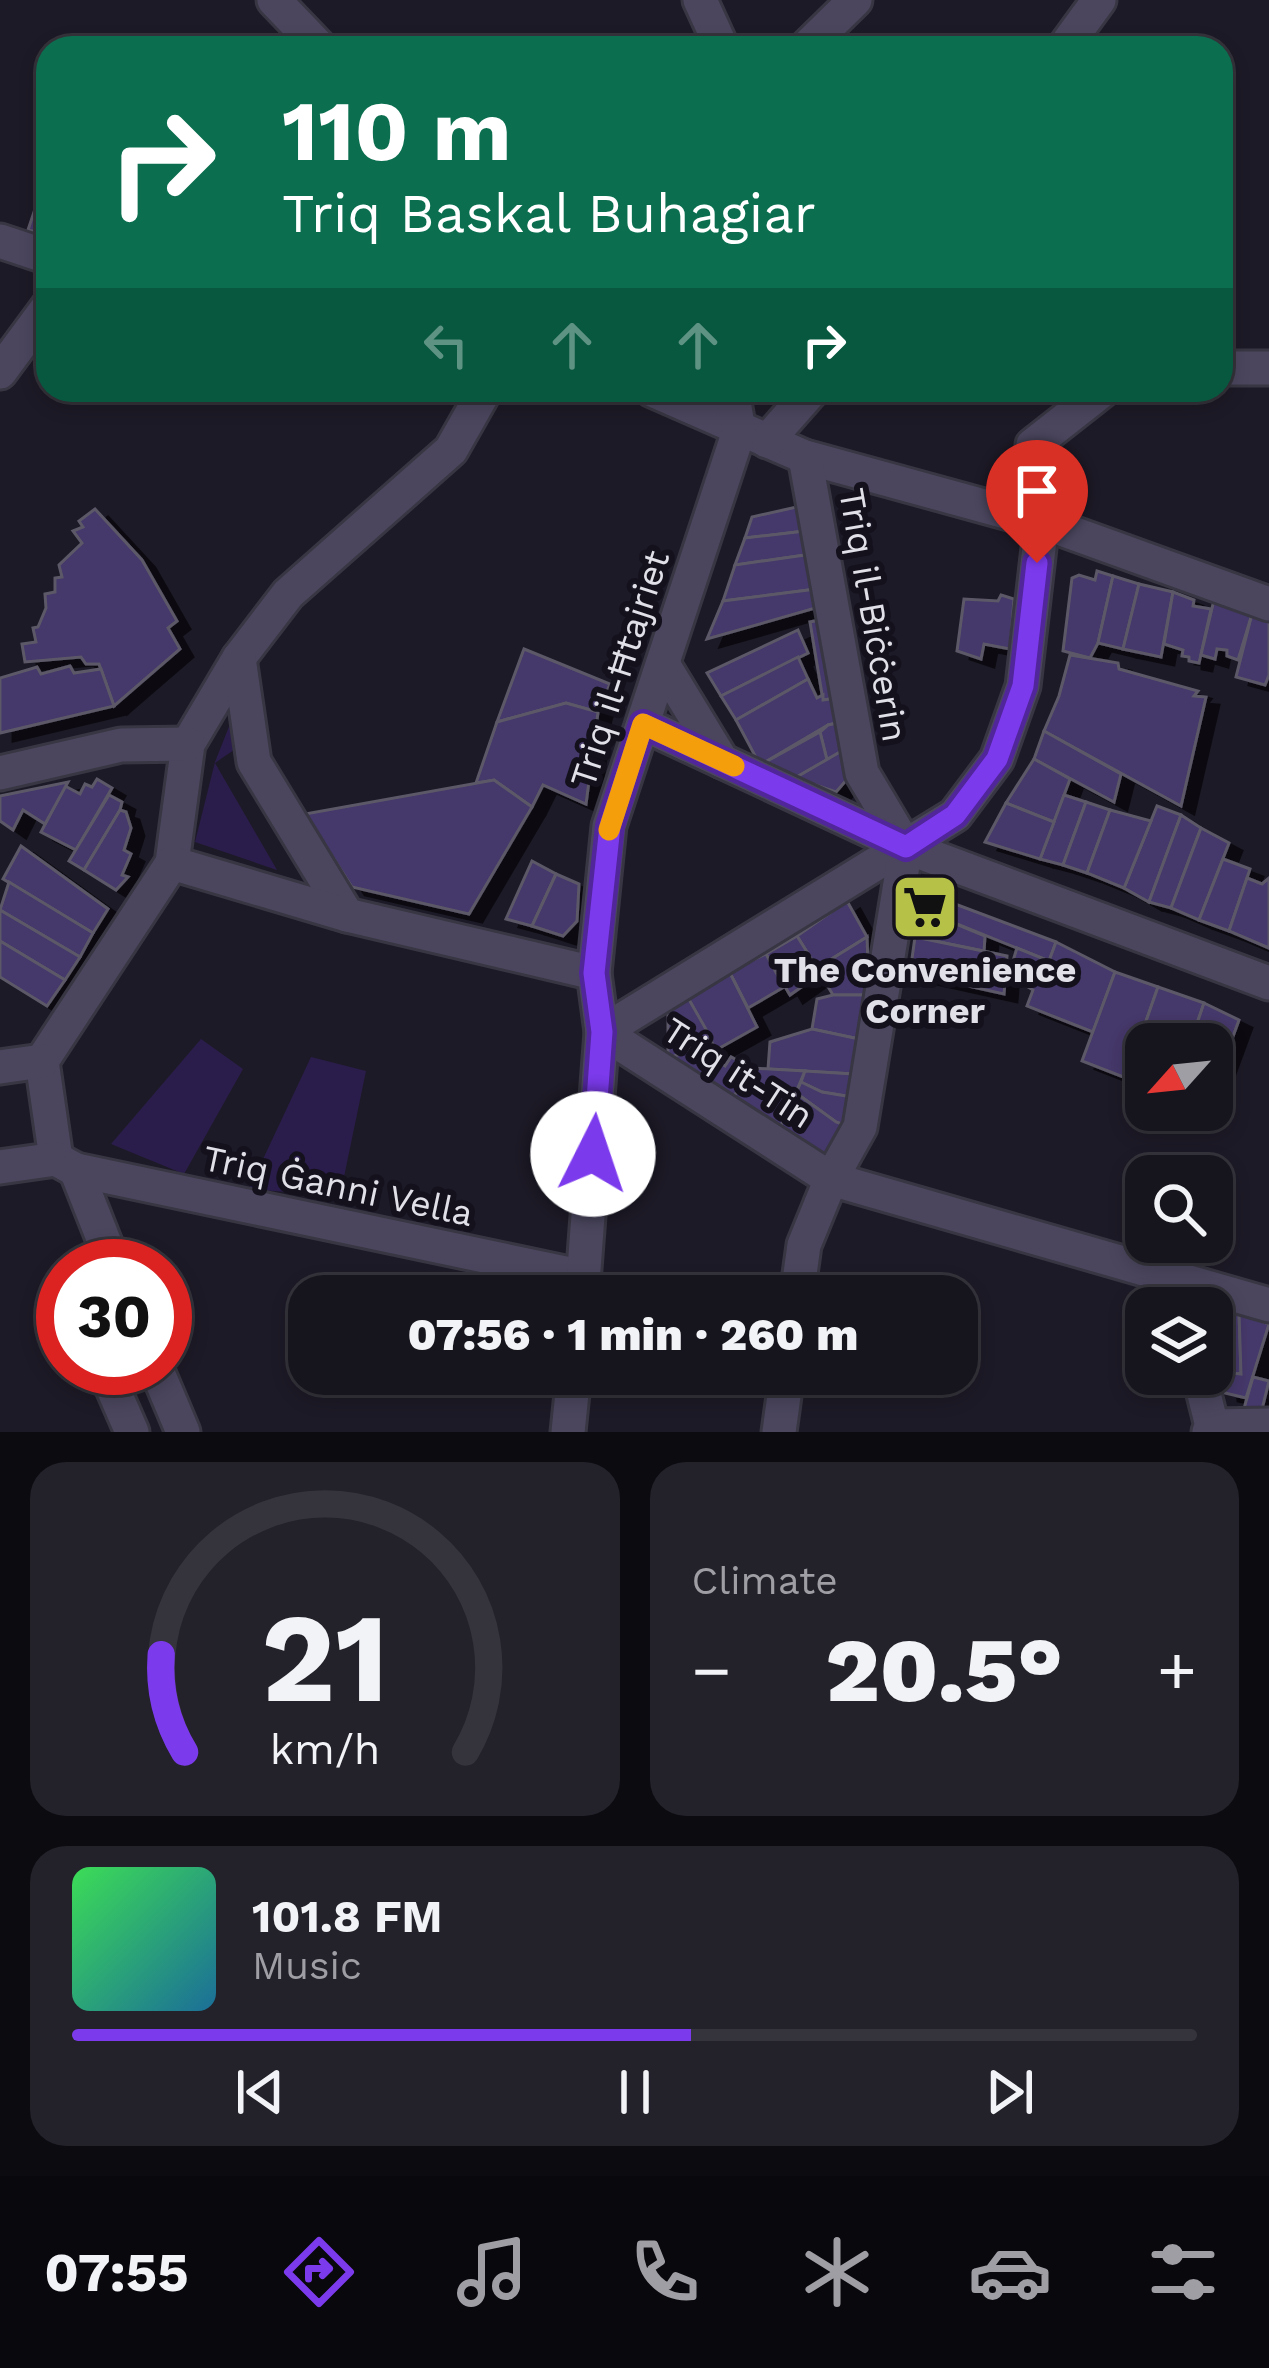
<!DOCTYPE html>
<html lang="en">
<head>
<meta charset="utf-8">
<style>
	body { margin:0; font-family:"Work Sans",sans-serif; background:#23212a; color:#f1f3f6; height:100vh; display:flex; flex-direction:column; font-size:45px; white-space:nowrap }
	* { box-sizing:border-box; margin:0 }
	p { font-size:39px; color:#9e9ea4 }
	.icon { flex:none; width:66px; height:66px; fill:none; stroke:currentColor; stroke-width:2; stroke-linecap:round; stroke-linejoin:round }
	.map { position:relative; height:1432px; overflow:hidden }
	.details { display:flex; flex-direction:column; gap:30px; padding:30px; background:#0c0b10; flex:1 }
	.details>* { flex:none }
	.guide { position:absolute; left:36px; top:36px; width:1197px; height:366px; border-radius:36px; box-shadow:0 6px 18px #0003,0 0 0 3px #35333b; background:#0b6e4f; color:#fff; overflow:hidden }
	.needle { width:78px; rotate:243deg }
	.tools { position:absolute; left:1125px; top:1023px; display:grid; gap:24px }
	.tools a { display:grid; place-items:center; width:108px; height:108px; border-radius:24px; background:#16141d; box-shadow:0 6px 18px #0003,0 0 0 3px #35333b; font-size:60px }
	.speed { position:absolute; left:36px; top:1239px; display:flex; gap:24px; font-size:60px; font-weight:700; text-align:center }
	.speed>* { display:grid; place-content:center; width:156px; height:156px; border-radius:50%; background:#16141d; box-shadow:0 6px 18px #0003,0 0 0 3px #35333b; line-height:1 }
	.speed .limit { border:18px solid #d22; background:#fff; color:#111 }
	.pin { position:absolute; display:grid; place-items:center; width:102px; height:102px; color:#fff; margin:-123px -51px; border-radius:50% 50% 50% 0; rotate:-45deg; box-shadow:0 0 12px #0007 }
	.pin .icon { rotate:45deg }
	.me { position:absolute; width:132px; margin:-66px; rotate:4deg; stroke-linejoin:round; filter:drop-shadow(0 0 9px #0008) }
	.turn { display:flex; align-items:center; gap:42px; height:252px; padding:0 48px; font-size:54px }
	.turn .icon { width:156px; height:156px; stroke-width:2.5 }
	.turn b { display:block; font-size:84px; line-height:102px }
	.lanes { display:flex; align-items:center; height:114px; padding:0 48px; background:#0003; justify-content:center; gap:60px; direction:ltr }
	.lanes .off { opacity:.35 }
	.big { font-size:90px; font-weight:800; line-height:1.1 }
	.details .card { flex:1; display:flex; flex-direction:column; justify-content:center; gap:18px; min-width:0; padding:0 42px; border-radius:36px; background:#23212a }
	.details .dial { align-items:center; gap:0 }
	.dial svg { height:312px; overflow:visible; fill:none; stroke:#35333b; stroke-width:7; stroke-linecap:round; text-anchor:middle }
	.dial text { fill:#f1f3f6; stroke:none }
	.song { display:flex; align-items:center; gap:36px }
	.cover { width:144px; height:144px; border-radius:18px; background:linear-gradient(135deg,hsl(130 70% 55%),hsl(200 70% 35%)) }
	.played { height:12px; border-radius:6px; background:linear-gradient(90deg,#7c3aed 55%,#35333b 55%) }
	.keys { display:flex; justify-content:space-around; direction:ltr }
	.heat { display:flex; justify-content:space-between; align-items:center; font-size:66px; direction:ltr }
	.details .tiles { flex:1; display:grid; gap:30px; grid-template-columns:1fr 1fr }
	.card:last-child { grid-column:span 2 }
	.trip { position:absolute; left:288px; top:1275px; width:690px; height:120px; border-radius:36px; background:#16141d; box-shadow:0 6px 18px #0003,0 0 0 3px #35333b; font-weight:800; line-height:120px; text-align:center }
	.tabs { display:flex; height:192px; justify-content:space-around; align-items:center; background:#09080c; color:#9e9ea4 }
	.tabs .icon { width:84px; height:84px }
	.tabs .active { color:#7c3aed }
	.tabs b { font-size:54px; color:#f1f3f6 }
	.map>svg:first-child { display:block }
	.green { fill:#2b1d4b }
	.building { fill:#44376a; stroke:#5c5968; stroke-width:3; filter:url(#shadow) }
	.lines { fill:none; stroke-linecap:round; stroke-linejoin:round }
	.minor-casing { stroke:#383642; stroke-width:39 }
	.minor { stroke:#4b465e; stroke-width:33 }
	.route-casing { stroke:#51269a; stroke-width:30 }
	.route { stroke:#7c3aed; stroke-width:21 }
	.slow { stroke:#f59e0b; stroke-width:21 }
	.labels { text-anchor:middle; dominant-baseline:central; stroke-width:12; stroke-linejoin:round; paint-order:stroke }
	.street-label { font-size:36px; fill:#e1e0e8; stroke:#14111d }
	.poi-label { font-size:36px; font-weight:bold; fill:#e1e0e8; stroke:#14111d }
</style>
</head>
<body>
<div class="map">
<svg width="1269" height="1432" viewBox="0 0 1269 1432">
	<defs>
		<filter id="shadow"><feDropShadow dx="13" dy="8" stdDeviation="0" flood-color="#0009"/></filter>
	</defs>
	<rect width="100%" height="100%" fill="#1d1a27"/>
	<g class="green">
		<path d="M232 719 238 747 215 763 277 870 195 842 215 762Z"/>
		<path d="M201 1039 243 1069 184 1174 111 1144Z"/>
		<path d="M311 1057 366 1071 340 1196 249 1189Z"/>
	</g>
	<g class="building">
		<path d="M35 209 48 212V235L28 230Z"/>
		<path d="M810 504 814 530 745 538 752 517Z"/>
		<path d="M95 509 142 560 177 621 168 628 180 649 114 706 99 664H86L81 657 25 662 22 644 36 642 33 628 38 627 46 608 45 594 55 592V578L62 577 59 565 82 543 73 531 83 527 79 521Z"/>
		<path d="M814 530 819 553 735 565 745 538Z"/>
		<path d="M819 553 824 588 723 601 735 565Z"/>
		<path d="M1097 571 1113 576 1098 643 1090 658 1063 651 1072 578 1079 575 1095 580Z"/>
		<path d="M1113 576 1139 584 1123 649 1098 643Z"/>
		<path d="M1139 584 1173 592 1161 657 1123 649Z"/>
		<path d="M824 588 826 605 707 639 723 601Z"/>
		<path d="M1173 592 1194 600 1193 606 1211 609 1199 663 1189 661V657L1182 656 1183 650 1164 644Z"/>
		<path d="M1001 595 1014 599 1010 649 984 644 981 659 957 651 964 599 998 601Z"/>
		<path d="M1214 600 1252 614 1238 660 1227 656V650L1217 649 1215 659 1201 655Z"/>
		<path d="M1252 614 1269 621V675L1265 685 1236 677Z"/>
		<path d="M834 617 844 697 823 700 810 622Z"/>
		<path d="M798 630 808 653 721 696 707 673Z"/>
		<path d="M524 649 610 684 598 712 566 703 497 722Z"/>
		<path d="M1070 655 1118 663 1119 669 1198 691 1194 696 1206 697 1181 806 1044 731 1059 696Z"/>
		<path d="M798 657 808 679 736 720 721 696Z"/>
		<path d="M70 666 74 673 101 669 114 706 0 733V678L37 667 41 674Z"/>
		<path d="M808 679 817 698 823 695V700L844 697 847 721 828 725 760 765 736 720Z"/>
		<path d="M566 703 598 712 586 804 543 785 532 807 494 780 476 783 497 722Z"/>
		<path d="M847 721 852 745 827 760 820 732 828 725Z"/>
		<path d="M1044 731 1121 774 1114 802 1034 759Z"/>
		<path d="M820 732 827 760 795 778 760 765Z"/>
		<path d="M852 745 855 770 836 792 795 778Z"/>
		<path d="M1034 759 1070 779 1054 822 1006 803Z"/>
		<path d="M97 779 112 788 76 850 41 832 65 786 80 794 85 784 92 787Z"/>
		<path d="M494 780 532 807 469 914 352 887 305 814Z"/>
		<path d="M68 782 45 824 23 810 13 830 0 821V796Z"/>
		<path d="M109 795 122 802 120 810 84 870 69 861Z"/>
		<path d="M1064 795 1086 802 1063 865 1040 859Z"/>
		<path d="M1086 802 1110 810 1087 873 1063 865Z"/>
		<path d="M1006 803 1054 822 1040 859 985 842Z"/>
		<path d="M1157 806 1181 815 1149 902 1124 888Z"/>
		<path d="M120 810 126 812 131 828 124 850 131 854 122 875 128 877 116 890 84 870Z"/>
		<path d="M1110 810 1151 821 1124 888 1087 873Z"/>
		<path d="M1181 815 1201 828 1171 908 1149 902Z"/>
		<path d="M1201 828 1229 843 1199 920 1171 908Z"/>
		<path d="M21 846 108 909 93 933 3 879Z"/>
		<path d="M1223 859 1250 869 1229 931 1199 920Z"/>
		<path d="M532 861 556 874 532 926 506 919Z"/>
		<path d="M556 874 579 884 577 921 563 936 532 926Z"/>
		<path d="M1247 878 1262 884 1269 878V948L1229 931Z"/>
		<path d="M9 882 93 933 80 957 0 910Z"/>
		<path d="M931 895 1056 942 1049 961 915 907Z"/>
		<path d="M847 901 867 937 817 968 797 936Z"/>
		<path d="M915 907 985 936 984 951 915 937Z"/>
		<path d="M0 910 80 957 65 980 0 941Z"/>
		<path d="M797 936 817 968V976L790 995 766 954Z"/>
		<path d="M867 937 868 965 864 995H833L817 968Z"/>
		<path d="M915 937 1007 956 1004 994 910 973Z"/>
		<path d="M0 941 65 980 47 1006 0 977Z"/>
		<path d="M1056 942 1115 972 1093 1032 1027 1006 1033 990 1025 985 1029 972 1012 964 1017 948 1049 961Z"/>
		<path d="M766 954 784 987 748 1008 729 971Z"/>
		<path d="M729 971 757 1027 716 1050 687 996Z"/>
		<path d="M1115 972 1158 987 1126 1078 1082 1061Z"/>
		<path d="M1158 987 1204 1003 1190 1044H1146V1107L1137 1104 1144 1084 1126 1078Z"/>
		<path d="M833 995H864L859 1039 812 1029 817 999Z"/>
		<path d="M687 996 711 1038 668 1059V1008Z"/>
		<path d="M1204 1003 1239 1020 1218 1077 1212 1076V1044H1190Z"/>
		<path d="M812 1029 859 1039 853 1074 768 1069 770 1042Z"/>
		<path d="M689 1050 706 1061 708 1056 725 1066 731 1057 752 1068 733 1098 668 1059Z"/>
		<path d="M752 1068 805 1071 781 1127 733 1098Z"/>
		<path d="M805 1071 853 1074 852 1097 822 1092 801 1082Z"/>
		<path d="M801 1082 822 1092 852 1097 850 1127 836 1122 796 1093Z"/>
		<path d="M796 1093 836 1122 850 1127 827 1170 776 1136Z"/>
		<path d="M1219 1308 1239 1313 1241 1374 1222 1372Z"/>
		<path d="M1239 1313 1269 1324 1246 1398 1225 1393 1222 1372 1241 1374Z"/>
		<path d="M1253 1377 1269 1381 1261 1413 1243 1412Z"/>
	</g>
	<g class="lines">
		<g class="minor-casing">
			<g id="minor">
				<path d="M274 0 320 48"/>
				<path d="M700 0 722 48"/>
				<path d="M806 48 855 0"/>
				<path d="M1064 48 1099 0"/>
				<path d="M0 241 48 257"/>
				<path d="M1221 368H1269"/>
				<path d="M0 372 48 307"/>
				<path d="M485 390 451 450 288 594 239 658 188 744 172 863 42 1061 56 1159 76 1170 584 1277"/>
				<path d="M652 390 805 457 1042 522 1269 604"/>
				<path d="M1103 390 1033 445 1042 522 1023 686 997 759 955 815 602 1032 831 1179 1269 1305"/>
				<path d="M767 441 812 390"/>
				<path d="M805 457 862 773 906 847"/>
				<path d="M239 658 254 762 347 915"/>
				<path d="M663 664 722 761"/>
				<path d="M643 724 906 847 1269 983"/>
				<path d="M0 773 121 745 188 744"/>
				<path d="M172 863 347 915 594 973"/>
				<path d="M0 1067 42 1061"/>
				<path d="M0 1167 56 1159"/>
				<path d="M76 1170 114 1266"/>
				<path d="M582 1295 602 1032 594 973 609 826 739 431 732 390"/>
				<path d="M797 1296 804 1245 831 1179 860 1127 906 847"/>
				<path d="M104 1368 132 1432"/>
				<path d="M156 1368 183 1432"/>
				<path d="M1199 1374 1212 1426 1209 1432"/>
				<path d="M1212 1426 1269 1425"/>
				<path d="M568 1432 574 1374"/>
				<path d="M779 1432 787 1374"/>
			</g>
		</g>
		<use href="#minor" class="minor"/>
	</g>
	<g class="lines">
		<g class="route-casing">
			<path id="route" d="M593 1154 602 1032 594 973 610 826 643 724 906 847 955 815 997 759 1023 686 1037 563"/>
		</g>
		<use href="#route" class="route"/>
		<path class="slow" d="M609 830 643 724 734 766"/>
	</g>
	<defs>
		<g id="supermarket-square" transform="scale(3.45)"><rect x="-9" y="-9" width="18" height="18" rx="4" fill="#b6c148" stroke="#14111d"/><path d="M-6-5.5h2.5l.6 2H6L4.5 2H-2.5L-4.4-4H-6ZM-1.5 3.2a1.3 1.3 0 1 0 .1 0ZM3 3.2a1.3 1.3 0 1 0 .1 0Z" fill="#111"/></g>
	</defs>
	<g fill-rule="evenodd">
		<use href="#supermarket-square" x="925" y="907"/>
	</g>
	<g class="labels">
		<g class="street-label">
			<text transform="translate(873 615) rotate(80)">Triq il-Biċċerin</text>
			<text transform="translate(620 669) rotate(-72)">Triq il-Ħtajriet</text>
			<text transform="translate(738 1073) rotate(33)">Triq it-Tin</text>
			<text transform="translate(338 1186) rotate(12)">Triq Ġanni Vella</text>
		</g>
		<g class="poi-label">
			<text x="925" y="970">The Convenience<tspan x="925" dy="41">Corner</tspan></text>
		</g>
	</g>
</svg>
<div class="tools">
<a><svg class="needle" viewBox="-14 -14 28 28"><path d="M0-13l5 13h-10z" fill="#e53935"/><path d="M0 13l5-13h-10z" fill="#9e9ea4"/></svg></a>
<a><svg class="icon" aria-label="search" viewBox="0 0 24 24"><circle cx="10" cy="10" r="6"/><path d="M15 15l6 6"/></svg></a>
<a><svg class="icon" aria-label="layers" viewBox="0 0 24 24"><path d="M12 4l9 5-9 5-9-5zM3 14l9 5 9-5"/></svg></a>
</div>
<div class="speed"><div class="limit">30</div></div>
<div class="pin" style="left:1037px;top:563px;background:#d93025"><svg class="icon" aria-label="arrive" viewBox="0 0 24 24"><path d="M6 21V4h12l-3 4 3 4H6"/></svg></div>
<svg class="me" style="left:593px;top:1154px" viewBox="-20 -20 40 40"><circle r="19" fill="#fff"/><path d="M0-13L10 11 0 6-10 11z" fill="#7c3aed"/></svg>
<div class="trip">07:56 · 1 min · 260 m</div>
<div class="guide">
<div class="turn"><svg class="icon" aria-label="right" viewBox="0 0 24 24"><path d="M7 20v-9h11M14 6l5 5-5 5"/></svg><div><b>110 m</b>Triq Baskal Buhagiar</div></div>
<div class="lanes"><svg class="icon off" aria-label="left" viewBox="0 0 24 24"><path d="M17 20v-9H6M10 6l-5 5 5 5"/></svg><svg class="icon off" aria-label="ahead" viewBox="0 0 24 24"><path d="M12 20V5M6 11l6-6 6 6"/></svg><svg class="icon off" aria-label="ahead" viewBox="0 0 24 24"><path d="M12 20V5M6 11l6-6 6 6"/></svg><svg class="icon" aria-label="right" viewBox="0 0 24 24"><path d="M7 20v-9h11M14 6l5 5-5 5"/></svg></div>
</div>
</div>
<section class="details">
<div class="tiles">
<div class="card dial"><svg viewBox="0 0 100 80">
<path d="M14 69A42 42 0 1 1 86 69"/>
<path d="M14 69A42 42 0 0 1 8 44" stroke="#7c3aed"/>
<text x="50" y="56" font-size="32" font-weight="700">21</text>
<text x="50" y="72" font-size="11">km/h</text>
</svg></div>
<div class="card"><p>Climate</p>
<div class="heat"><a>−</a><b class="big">20.5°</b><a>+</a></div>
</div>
<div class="card">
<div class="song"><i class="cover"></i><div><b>101.8 FM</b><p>Music</p></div></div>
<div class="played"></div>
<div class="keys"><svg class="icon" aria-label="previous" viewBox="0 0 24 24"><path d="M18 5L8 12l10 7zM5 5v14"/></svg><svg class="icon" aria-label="pause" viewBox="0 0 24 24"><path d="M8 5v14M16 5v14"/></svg><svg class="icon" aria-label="next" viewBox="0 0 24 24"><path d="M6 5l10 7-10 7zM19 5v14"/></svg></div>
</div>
</div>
</section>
<nav class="tabs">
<b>07:55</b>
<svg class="icon active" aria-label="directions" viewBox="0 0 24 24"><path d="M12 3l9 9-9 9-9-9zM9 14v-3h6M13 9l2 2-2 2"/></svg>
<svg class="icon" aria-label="music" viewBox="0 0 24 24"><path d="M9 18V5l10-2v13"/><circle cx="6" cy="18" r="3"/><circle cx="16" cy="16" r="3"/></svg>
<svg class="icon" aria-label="phone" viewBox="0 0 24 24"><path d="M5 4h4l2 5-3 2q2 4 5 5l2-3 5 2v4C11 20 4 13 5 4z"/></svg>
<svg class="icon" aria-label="climate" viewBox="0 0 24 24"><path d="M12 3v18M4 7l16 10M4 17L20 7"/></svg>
<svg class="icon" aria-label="car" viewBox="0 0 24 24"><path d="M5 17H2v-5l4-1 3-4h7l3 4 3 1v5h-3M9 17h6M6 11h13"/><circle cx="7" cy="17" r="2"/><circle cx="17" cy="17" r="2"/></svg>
<svg class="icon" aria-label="filters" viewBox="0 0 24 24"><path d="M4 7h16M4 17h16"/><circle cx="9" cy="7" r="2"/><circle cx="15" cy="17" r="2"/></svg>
</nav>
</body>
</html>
